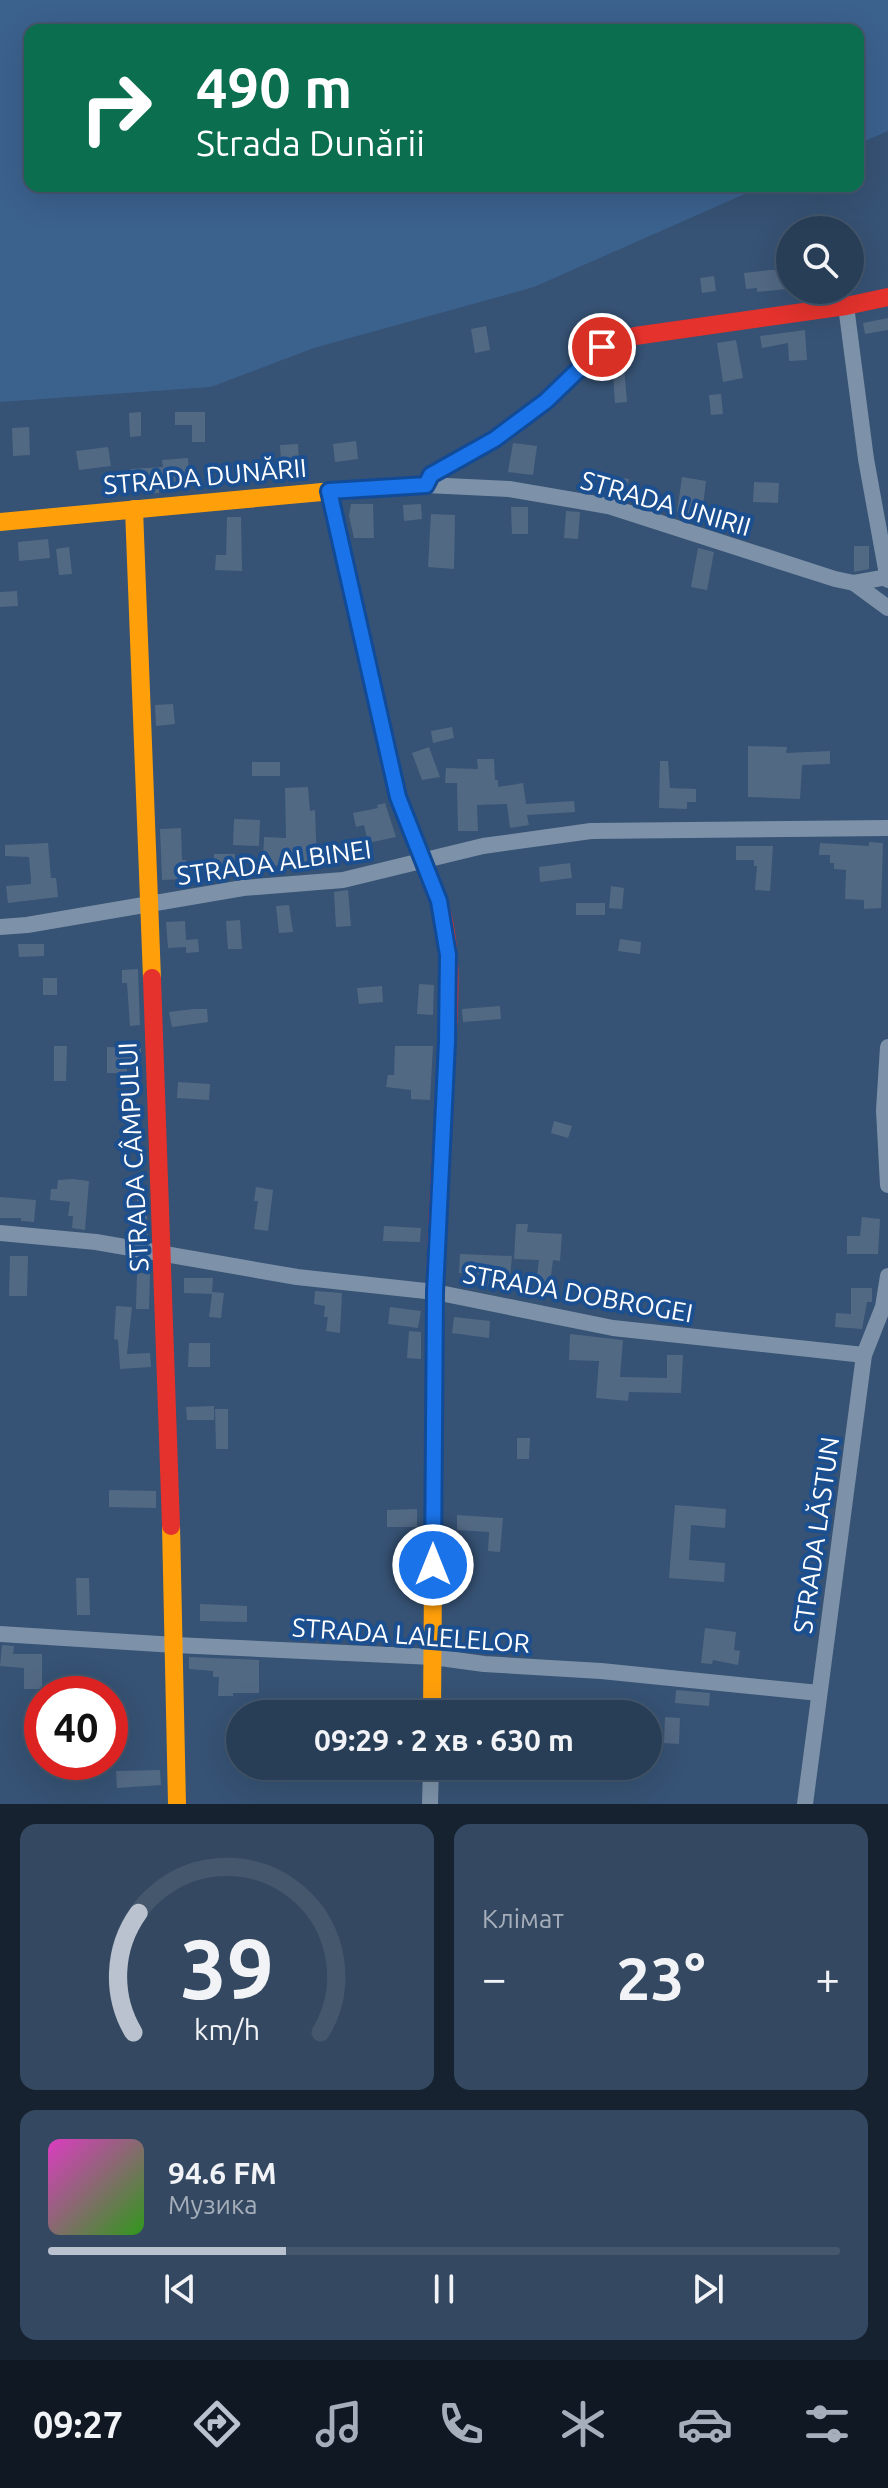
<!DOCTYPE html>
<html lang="uk">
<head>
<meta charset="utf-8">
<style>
	body { margin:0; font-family:Ubuntu,sans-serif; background:#344961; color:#f1f3f6; height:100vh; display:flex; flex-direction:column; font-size:30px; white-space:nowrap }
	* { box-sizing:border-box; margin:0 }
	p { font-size:26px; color:#a5aeba }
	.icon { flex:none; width:44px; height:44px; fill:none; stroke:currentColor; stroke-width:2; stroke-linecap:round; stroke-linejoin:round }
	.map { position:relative; height:1804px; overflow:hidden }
	.side { display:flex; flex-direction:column; gap:20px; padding:20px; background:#162230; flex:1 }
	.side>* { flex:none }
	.guide { position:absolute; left:24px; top:24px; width:840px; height:168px; border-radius:16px; box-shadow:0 8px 32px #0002,0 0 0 2px #44576d; background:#0b6e4f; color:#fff; overflow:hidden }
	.tools { position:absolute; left:776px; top:216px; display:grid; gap:16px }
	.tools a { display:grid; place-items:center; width:88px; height:88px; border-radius:50%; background:#283e57; box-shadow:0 8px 32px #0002,0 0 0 2px #44576d; font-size:40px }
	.speed { position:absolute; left:24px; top:1676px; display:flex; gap:16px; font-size:40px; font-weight:700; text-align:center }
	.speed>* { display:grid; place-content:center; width:104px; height:104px; border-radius:50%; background:#283e57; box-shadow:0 8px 32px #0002,0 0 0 2px #44576d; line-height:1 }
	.speed .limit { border:12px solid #d22; background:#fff; color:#111 }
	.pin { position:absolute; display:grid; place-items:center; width:68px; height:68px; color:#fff; margin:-34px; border:4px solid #fff; border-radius:50%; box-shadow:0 2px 8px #0007 }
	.me { position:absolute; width:88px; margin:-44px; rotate:0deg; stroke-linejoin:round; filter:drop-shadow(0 0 6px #0008) }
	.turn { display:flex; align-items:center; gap:28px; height:168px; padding:0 40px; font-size:36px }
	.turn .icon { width:104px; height:104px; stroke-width:2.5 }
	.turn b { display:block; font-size:56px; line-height:68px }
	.big { font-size:60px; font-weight:700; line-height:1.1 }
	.side .widget { flex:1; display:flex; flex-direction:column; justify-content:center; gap:12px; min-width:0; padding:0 28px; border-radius:16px; background:#344961 }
	.side .dial { align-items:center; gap:0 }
	.dial svg { height:208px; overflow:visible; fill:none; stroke:#44576d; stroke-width:7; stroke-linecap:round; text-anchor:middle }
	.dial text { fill:#f1f3f6; stroke:none }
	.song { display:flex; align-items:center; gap:24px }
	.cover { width:96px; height:96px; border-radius:12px; background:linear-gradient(135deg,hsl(310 70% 55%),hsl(110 70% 35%)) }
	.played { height:8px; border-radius:4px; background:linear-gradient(90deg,#b9c2ce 30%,#44576d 30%) }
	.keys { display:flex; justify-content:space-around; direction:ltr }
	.heat { display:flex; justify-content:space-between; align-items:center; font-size:44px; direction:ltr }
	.side .tiles { flex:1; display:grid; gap:20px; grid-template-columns:1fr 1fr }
	.widget:last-child { grid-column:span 2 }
	.trip { position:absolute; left:226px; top:1700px; width:436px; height:80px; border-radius:40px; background:#283e57; box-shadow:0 8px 32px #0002,0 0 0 2px #44576d; font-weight:700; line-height:80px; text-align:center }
	.tab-bar { display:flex; height:128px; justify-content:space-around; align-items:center; background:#101923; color:#a5aeba }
	.tab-bar .icon { width:56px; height:56px }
	.tab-bar .current { color:#b9c2ce }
	.tab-bar b { font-size:36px; color:#f1f3f6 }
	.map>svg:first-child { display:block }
	.water { fill:#3b618d }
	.building { fill:#526984 }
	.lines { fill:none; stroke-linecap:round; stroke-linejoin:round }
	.street { stroke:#7d92a8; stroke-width:16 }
	.fast { stroke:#30b455; stroke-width:18 }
	.slow { stroke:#ff9f0a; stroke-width:18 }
	.jam { stroke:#e5322d; stroke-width:18 }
	.route-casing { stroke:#114b97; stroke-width:20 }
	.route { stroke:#1a73e8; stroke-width:14 }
	.labels { text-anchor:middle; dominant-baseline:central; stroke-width:8; stroke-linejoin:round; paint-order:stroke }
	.street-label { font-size:26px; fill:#fff; stroke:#1b4f8f }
</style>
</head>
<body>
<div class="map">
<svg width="888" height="1804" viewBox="0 0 888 1804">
	<rect width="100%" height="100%" fill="#365274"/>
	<path class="water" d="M0 0H888V131L858 144V30H30V186H763L534 287 314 348 211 387 0 402Z"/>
	<g class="building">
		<path d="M850 252 862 254 856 288 850 287Z"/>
		<path d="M770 270H785L787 289 757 292V288L746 289 744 273Z"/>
		<path d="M714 276 716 291 702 293 700 278Z"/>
		<path d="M888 318V330L865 334 863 323Z"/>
		<path d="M486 326 490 350 475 353 471 329Z"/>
		<path d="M805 330 807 360 789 361 788 343 762 348 760 336Z"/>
		<path d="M736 340 743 378 723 382 717 343Z"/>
		<path d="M623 355 627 402 615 403 612 358Z"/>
		<path d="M721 394 723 414 711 415 709 395Z"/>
		<path d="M141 412V436L130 437 129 413Z"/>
		<path d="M175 412H205V442H192V425H175Z"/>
		<path d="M29 427 30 455 13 456 12 428Z"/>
		<path d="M356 441 358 459 335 462 333 444Z"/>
		<path d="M513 443 537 446 533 475 508 472Z"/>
		<path d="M298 444 300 477 282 478 280 445Z"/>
		<path d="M108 447 111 466 79 470 76 451Z"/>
		<path d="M188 458 190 484 159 487V493L146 494V481L131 483V469L163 467 162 460Z"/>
		<path d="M617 477 629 479 625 498 613 495Z"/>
		<path d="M682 477 706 481 702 515 677 512Z"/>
		<path d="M754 482 779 483 778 503 753 502Z"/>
		<path d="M351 504H373L374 538H354L349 516Z"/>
		<path d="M421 504 422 519 404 521 403 505Z"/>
		<path d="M511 507H528V534H512Z"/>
		<path d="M566 511 580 512 578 539 564 538Z"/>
		<path d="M431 514 455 515 454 569 428 567Z"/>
		<path d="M227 517H241L242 571 215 570 216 555H226Z"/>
		<path d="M48 539 50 558 19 561 18 542Z"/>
		<path d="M854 546H869V569L854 572Z"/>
		<path d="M69 547 72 574 59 575 56 549Z"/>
		<path d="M698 548 714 552 707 590 691 587Z"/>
		<path d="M17 591 18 606 0 607V592Z"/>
		<path d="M173 704 175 724 156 726 155 705Z"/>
		<path d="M452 727 454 738 433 743 431 731Z"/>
		<path d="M748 746 787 747 786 753 830 751V764L802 765 800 799 748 797Z"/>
		<path d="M429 747 440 777 422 780 412 753Z"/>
		<path d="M477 759H494L495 780H498V787L523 783 526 804 574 801 575 812 527 815 529 825 510 828 507 804 477 805 478 831H458L457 783H445L446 768 478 769Z"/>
		<path d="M660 761H668L670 788 696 789V802H687V809L659 808Z"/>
		<rect x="252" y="762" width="28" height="14"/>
		<path d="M308 787 310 811 315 810 317 864 263 866 264 837 286 838 285 788Z"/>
		<path d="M385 803 396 837 368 843 364 825 356 827 353 813 378 808 377 805Z"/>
		<path d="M234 819 260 820 259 846 233 845Z"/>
		<path d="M181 828 182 860H186L187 879 162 880 160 829Z"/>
		<path d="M869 842 883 843 881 908 864 909V900L845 899 846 870 834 869V863H830V855H819L820 843 869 846Z"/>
		<path d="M48 843 51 878H56L58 897 8 903 6 886 31 884V880L29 857 5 856V845Z"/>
		<path d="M736 846H773L770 891 755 890 757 866H754V860H736Z"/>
		<path d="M214 854H235L234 874H213Z"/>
		<path d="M570 863 572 878 540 882 539 867Z"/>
		<path d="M611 886 624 888 622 909 609 908Z"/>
		<path d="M348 890 351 926 336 927 334 892Z"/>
		<rect x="576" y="903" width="29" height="12"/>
		<path d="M289 905 293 932 279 933 276 906Z"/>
		<path d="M240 920 242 949H228L226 921Z"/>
		<path d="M185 921 186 940 198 939 199 952 186 953V947L168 948 166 922Z"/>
		<path d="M620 939 641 942 640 954 618 951Z"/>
		<path d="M18 944H44V956L19 957Z"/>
		<path d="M138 969 140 1025 130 1026 127 983H122V970Z"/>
		<rect x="43" y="978" width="14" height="17"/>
		<path d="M419 984 434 985 433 1015 417 1014Z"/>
		<path d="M382 986 383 1002 359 1004 357 988Z"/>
		<path d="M500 1006 501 1019 463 1022 462 1009Z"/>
		<path d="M194 1009H207L208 1022 172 1027 169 1012Z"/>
		<path d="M54 1046H67L66 1081H54Z"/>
		<path d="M395 1046H433L430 1100 411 1099V1090L386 1087 388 1075H394Z"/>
		<path d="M107 1047 141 1048V1065H127V1073H107Z"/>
		<path d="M178 1082 210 1084 209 1100 177 1098Z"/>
		<path d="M554 1121 572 1126 568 1138 551 1133Z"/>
		<path d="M72 1179 89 1181 85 1230 72 1228 73 1216H68L70 1202 50 1200 51 1189H57L58 1180Z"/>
		<path d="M256 1187 273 1190 268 1231 254 1229 258 1201H254Z"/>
		<path d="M137 1190H146L148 1235H137Z"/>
		<path d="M0 1197 36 1200 34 1222 21 1221V1218H0Z"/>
		<path d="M862 1217 880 1219 878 1254H847V1236H860Z"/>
		<path d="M516 1224H528L527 1232 562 1234 560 1261 553 1260 549 1292 535 1290 539 1260 514 1259Z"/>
		<path d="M384 1226 421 1228 420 1242 383 1241Z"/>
		<path d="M460 1254 512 1256 510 1278 499 1277 497 1288 483 1286 485 1275 459 1273Z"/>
		<path d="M10 1256H28L27 1296H9Z"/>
		<path d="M137 1273H150L149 1309H136Z"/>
		<path d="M184 1278H213L212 1292 224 1293 221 1318 209 1317 212 1294 184 1293Z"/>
		<path d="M851 1288H872V1302H867L862 1329 835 1327 836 1313 851 1314Z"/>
		<path d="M315 1291 342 1293 340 1333 326 1331 328 1317H324L325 1306 314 1304Z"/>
		<path d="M116 1306 132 1307 127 1354 150 1353 151 1367 120 1369 118 1340 114 1339Z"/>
		<path d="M390 1307 421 1311 418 1328 388 1324Z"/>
		<path d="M454 1317 490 1321 489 1338 452 1333Z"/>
		<path d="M409 1331 421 1332V1359L407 1358Z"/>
		<path d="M570 1334 623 1340 620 1377 667 1378V1355H683L681 1393 629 1392 628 1401 596 1398 599 1361 569 1360Z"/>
		<path d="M189 1343H210V1367H188Z"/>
		<path d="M214 1406V1420H187L186 1407Z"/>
		<path d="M215 1409H228V1449H216Z"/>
		<path d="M517 1438H530L529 1459H517Z"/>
		<path d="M109 1490 156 1491V1508L109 1507Z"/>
		<path d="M675 1505 726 1509 725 1528 691 1525 689 1560 725 1563 724 1582 669 1578Z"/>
		<path d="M417 1509V1527H387V1510Z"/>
		<path d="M457 1515 503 1518 500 1552 488 1551 489 1532 457 1530Z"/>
		<path d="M76 1578H89L90 1615H77Z"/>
		<path d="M200 1604 247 1606V1622L200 1621Z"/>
		<path d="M705 1628 736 1632 734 1650 740 1651 738 1665 713 1660 712 1664 701 1663Z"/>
		<path d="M2 1645 14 1646 13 1654H42V1689H24V1668L0 1666Z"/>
		<path d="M189 1657 259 1660V1693H233V1696H218L219 1677H213V1671L189 1669Z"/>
		<path d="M676 1690 710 1693 709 1706 675 1703Z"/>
		<path d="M665 1717 680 1718 679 1744 664 1743Z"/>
		<path d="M160 1770 161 1785 117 1788 116 1771Z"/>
	</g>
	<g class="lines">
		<g class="street">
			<path d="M846 306 866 459 888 580"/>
			<path d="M426 485 509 489 608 506 835 579 854 583 888 577"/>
			<path d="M854 583 888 608"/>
			<path d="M0 927 27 925 243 888 343 880 483 846 591 831 888 828"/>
			<path d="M888 1047 884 1110 888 1185"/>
			<path d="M0 1233 96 1242 297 1277 435 1292 613 1328 864 1355"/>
			<path d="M0 1634 175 1645 433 1657 484 1664 601 1671 819 1693"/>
			<path d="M430 1804 431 1766"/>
			<path d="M805 1804 864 1355 883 1307 888 1276"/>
		</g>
		<g class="fast">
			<path d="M329 491 398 797 435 890"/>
			<path d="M322 492 426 485 431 475 495 439 546 401 587 361"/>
		</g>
		<g class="slow">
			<path d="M134 509 152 978"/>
			<path d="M0 522 322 492"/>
			<path d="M171 1526 177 1804"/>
			<path d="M432 1714 435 1305"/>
		</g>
		<g class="jam">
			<path d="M587 361 602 347 635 336 846 306 888 297"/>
			<path d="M435 890C456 944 449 1010 446 1066 442 1146 435 1226 435 1305"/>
			<path d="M152 978 171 1526"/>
		</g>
	</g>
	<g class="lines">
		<g class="route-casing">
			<path id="route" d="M433 1565 435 1292 447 1042 448 955 439 901 398 797 329 491 426 485 431 475 495 439 546 401 602 347"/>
		</g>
		<use href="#route" class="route"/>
	</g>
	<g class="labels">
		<g class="street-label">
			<text transform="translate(205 476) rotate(-5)">STRADA DUNĂRII</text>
			<text transform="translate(666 503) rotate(16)">STRADA UNIRII</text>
			<text transform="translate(274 862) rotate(-8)">STRADA ALBINEI</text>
			<text transform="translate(133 1157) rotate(-93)">STRADA CÂMPULUI</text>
			<text transform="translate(578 1293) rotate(10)">STRADA DOBROGEI</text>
			<text transform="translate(816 1535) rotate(-82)">STRADA LĂSTUN</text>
			<text transform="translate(411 1635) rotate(4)">STRADA LALELELOR</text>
		</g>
	</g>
</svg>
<div class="tools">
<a><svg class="icon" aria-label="search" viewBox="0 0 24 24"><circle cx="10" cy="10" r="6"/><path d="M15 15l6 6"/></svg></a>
</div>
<div class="speed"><div class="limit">40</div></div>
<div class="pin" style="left:602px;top:347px;background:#d93025"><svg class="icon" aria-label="arrive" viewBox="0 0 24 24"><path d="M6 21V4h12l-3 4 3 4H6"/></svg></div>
<svg class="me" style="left:433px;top:1565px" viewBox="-20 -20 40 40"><circle r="17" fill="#1a73e8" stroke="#fff" stroke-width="3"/><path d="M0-11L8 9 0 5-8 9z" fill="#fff"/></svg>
<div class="trip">09:29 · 2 хв · 630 m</div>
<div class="guide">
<div class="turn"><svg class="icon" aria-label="right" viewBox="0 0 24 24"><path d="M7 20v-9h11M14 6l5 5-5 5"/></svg><div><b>490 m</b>Strada Dunării</div></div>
</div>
</div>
<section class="side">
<div class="tiles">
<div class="widget dial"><svg viewBox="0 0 100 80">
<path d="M14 69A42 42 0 1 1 86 69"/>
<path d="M14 69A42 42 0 0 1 16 23" stroke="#b9c2ce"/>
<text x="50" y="56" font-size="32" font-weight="700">39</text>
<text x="50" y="72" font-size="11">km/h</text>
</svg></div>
<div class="widget"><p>Клімат</p>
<div class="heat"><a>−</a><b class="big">23°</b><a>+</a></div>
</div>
<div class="widget">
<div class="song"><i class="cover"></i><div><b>94.6 FM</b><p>Музика</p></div></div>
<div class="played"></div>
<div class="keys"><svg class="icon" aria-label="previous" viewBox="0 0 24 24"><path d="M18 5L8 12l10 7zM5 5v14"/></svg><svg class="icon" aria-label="pause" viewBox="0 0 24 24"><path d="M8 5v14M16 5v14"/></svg><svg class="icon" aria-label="next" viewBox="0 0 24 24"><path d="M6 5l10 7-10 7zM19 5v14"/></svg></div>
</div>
</div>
</section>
<nav class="tab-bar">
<b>09:27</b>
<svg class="icon current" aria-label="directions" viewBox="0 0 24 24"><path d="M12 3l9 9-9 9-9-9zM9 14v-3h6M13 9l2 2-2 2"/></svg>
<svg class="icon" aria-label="music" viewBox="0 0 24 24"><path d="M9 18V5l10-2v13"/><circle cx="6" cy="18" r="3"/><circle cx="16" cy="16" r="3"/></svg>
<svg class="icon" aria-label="phone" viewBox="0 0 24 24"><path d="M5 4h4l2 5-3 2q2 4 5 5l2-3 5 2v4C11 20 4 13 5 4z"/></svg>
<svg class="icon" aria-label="climate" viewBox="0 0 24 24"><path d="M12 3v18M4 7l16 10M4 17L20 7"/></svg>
<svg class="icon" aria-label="car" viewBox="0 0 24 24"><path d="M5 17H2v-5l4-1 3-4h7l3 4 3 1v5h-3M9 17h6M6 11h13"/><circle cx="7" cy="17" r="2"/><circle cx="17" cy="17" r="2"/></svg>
<svg class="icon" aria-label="filters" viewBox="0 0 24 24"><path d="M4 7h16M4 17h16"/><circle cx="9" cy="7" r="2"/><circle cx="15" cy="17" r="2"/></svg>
</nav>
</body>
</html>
